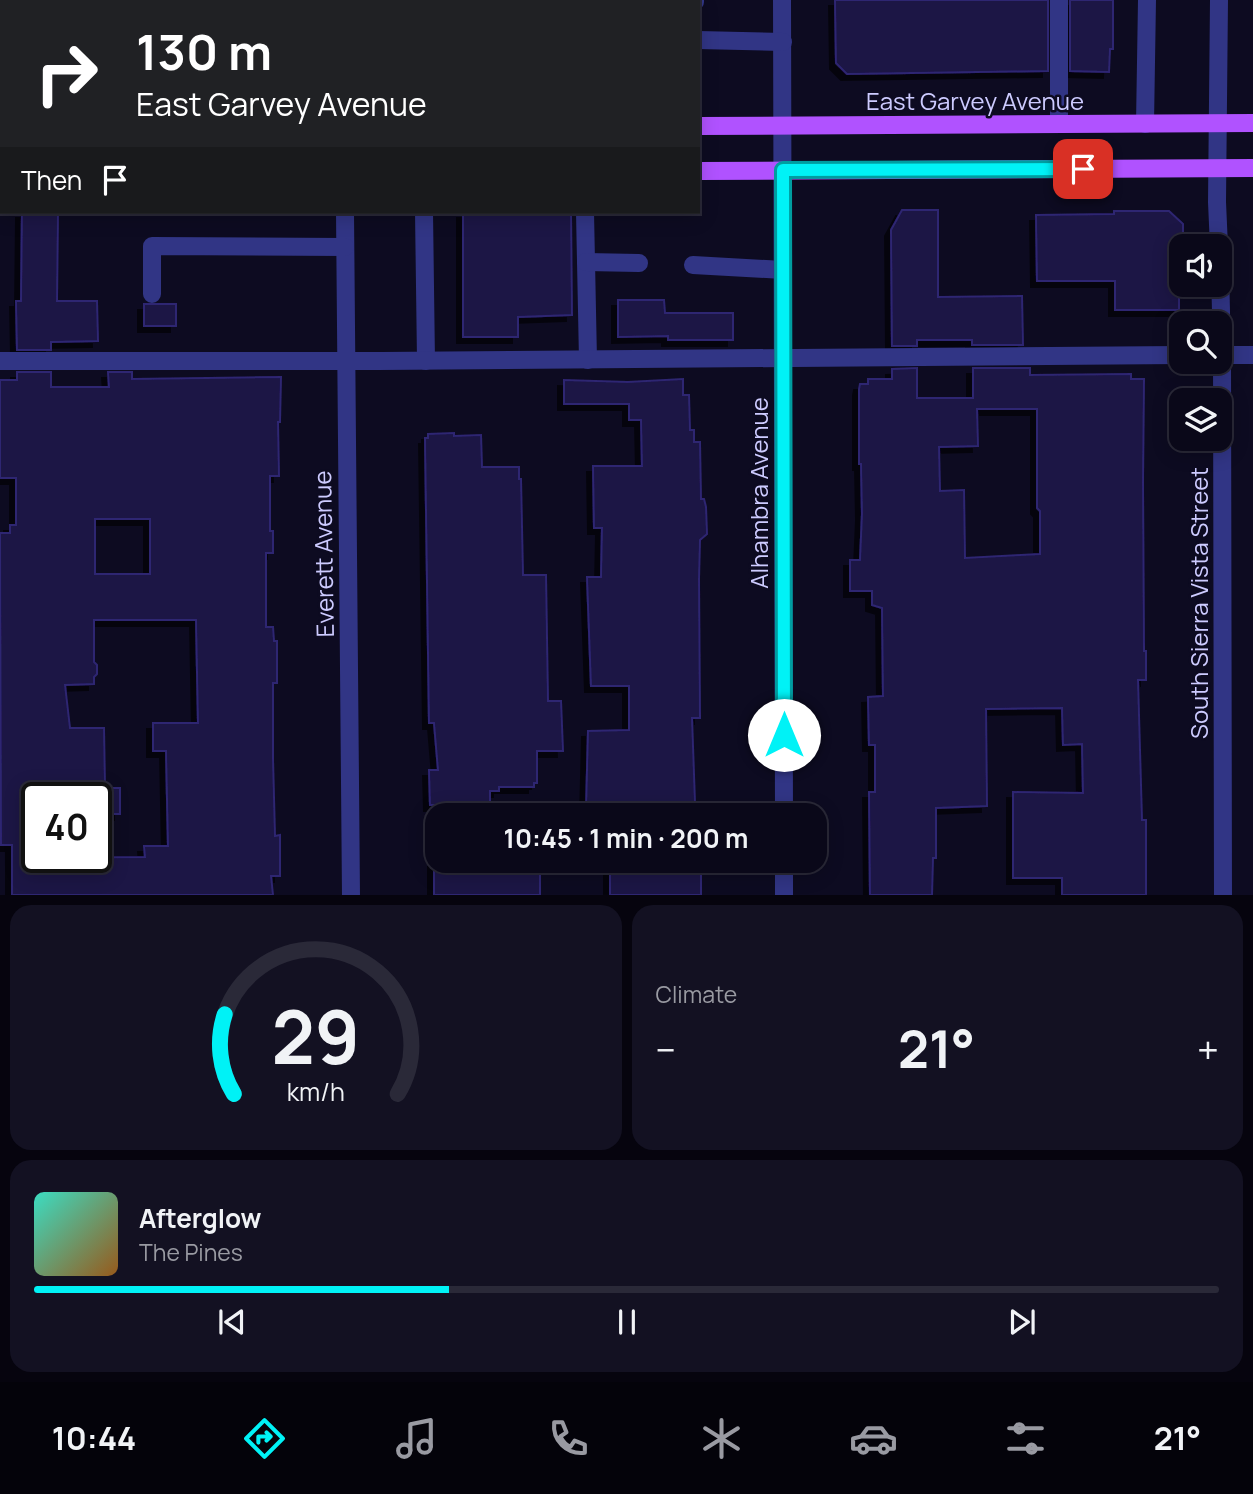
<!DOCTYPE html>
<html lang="en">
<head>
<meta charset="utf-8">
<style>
	body { margin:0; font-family:Manrope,sans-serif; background:#131122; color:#f1f3f6; height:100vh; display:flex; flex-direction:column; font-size:26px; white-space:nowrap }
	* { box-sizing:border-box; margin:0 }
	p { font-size:23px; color:#999aa2 }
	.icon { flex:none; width:38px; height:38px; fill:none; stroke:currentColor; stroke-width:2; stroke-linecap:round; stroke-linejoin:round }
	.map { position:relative; height:895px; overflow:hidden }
	.details { display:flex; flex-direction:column; gap:10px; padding:10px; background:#06040e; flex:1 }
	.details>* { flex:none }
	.hud { position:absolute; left:0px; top:0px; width:700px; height:214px; box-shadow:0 4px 18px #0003,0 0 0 2px #2a2938; background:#202124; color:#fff; overflow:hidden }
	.buttons { position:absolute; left:1169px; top:234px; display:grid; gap:14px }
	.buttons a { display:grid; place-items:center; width:63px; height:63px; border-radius:14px; background:#0a0819; box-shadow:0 4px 18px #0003,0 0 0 2px #2a2938; font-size:35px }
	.speed { position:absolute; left:21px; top:782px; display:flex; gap:14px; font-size:35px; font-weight:700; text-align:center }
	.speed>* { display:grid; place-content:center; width:91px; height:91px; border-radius:50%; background:#0a0819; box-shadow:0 4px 18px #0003,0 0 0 2px #2a2938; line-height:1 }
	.speed .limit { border:4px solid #111; border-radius:10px; background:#fff; color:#111 }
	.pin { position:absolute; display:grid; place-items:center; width:60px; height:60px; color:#fff; margin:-30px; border-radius:14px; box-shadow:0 4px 10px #0006 }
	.me { position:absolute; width:77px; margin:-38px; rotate:0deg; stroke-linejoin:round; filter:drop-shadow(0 0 5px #0008) }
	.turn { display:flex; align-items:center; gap:24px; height:147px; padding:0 21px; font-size:32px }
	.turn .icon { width:91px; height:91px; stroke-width:2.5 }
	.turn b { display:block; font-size:49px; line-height:60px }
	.then { display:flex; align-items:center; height:66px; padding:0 21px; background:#0003; gap:14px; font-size:26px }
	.big { font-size:52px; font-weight:700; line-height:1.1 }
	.details .card { flex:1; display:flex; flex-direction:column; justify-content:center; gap:10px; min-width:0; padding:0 24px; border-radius:21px; background:#131122 }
	.details .dial { align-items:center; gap:0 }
	.dial svg { height:182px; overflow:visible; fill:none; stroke:#2a2938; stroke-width:7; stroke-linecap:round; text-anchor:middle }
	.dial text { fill:#f1f3f6; stroke:none }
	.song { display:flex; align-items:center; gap:21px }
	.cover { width:84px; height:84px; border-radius:10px; background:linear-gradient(135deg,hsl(170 70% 55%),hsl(30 70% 35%)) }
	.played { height:7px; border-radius:4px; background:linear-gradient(90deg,#00f2f6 35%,#2a2938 35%) }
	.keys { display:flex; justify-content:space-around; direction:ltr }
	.heat { display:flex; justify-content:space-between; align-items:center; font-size:38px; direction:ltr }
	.details .tiles { flex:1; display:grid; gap:10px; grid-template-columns:1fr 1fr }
	.card:last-child { grid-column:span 2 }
	.trip { position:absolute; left:425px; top:803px; width:402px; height:70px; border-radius:21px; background:#0a0819; box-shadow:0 4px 18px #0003,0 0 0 2px #2a2938; font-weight:700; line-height:70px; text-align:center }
	.dock { display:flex; height:112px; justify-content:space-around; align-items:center; background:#04030a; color:#999aa2 }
	.dock .icon { width:49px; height:49px }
	.dock .on { color:#00f2f6 }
	.dock b { font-size:32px; color:#f1f3f6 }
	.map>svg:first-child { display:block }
	.building { fill:#1b1544; stroke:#2e2572; stroke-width:2; fill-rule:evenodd; filter:url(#shadow) }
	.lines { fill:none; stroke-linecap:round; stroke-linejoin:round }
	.minor { stroke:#313585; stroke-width:18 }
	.major { stroke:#b052ff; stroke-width:18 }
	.route-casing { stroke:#009da0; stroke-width:18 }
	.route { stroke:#00f2f6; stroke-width:12 }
	.labels { text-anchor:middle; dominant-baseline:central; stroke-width:5; stroke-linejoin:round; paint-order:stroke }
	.street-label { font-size:24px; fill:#cdcbff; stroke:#0d0b21 }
</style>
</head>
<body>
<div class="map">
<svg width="1253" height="896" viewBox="0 0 1253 896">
	<defs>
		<filter id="shadow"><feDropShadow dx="-6" dy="6" stdDeviation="0" flood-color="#0009"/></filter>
	</defs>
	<rect width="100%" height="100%" fill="#0d0b21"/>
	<g class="building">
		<path d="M835 0H1048V71L847 74 836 63Z"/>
		<path d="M1070 0H1113V49H1110L1109 72 1070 71Z"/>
		<path d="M902 210H938V297L1022 296 1023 345H972V340H917V346H892L891 230Z"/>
		<path d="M1114 211H1169L1183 224V247H1179V310H1115V281H1037L1036 215 1114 214Z"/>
		<path d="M22 212H58L57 301H97L98 341 51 342V350H17L16 301H21Z"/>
		<path d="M463 212H571L572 315 518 317V337H463Z"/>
		<path d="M618 300H664L665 313H733V340H668V336L618 337Z"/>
		<rect x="144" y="304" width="32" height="22"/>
		<path d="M917 368V398H973V368H1030V375L1131 374V379H1144L1143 482 1144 651H1146V680H1138L1142 820H1146V895H1062V878H1013V792L1083 793 1082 744 1063 745 1062 708 986 709 987 806 936 808V858H933L932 895H870L869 792H875V745H869L868 697 883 696 882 608 872 605V591H850V560H860L862 514 861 464H859V389L860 384H868V379H892V369ZM977 409H1037V508L1040 511V554L965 558 964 490 940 491 939 447 978 446Z"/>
		<path d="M17 372H51V387H109L108 372H132V379L281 377 280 422H278L279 476H270V531H273V553H266V627H273L274 641H277V683H273V759L275 836 280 835V876H271L273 895H12V845H1L0 533H10V525H16V478H0V380H17ZM95 519H150V574H95ZM94 620H196L198 723H153V751H166L168 846H144L145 857 37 858V798H96V814H120V788H105L104 728H70L65 685 94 684V677L97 674V665L94 662Z"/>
		<path d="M683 379V395H689L690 430H694V442H700L701 499H704L706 507 707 534 700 540 699 579 700 718H692L695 803H681V806H618V816H592V810H586L588 731 629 730V686H591L587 577H601L602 528H594L593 466H642L641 420H629V404H564V380L628 382Z"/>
		<path d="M454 433V436L481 435 482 467H519V479H521L523 575H546L548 701H561L563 751H537V783H534V787H499V791H490V805H430L429 770H438L434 723H429L425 438H428V434Z"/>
		<rect x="434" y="861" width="106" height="34"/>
		<rect x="610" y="861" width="91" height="34"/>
	</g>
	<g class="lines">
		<g class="minor">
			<path d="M500 0V2"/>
			<path d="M782 0 784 816"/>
			<path d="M695 2V0"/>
			<path d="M0 36H2"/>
			<path d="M698 40 783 42"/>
			<path d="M1059 124V0"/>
			<path d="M1145 124 1147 0"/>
			<path d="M345 212 351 896"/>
			<path d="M424 212 426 361"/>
			<path d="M585 212 588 360"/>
			<path d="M1219 247 1217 202 1219 0"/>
			<path d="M586 262 639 263"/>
			<path d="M693 265 783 270"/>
			<path d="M1220 269 1222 355 1223 896"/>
			<path d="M152 294V246L345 247"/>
			<path d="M1220 355H1253"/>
			<path d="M0 361H380L1181 355"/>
			<path d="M784 861V896"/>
		</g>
		<g class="major">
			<path d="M698 126 1253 123"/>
			<path d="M0 129H2"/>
			<path d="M698 171 1253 168"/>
			<path d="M0 174H2"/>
		</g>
	</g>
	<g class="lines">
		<g class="route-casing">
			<path id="route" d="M784 735 783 170 1083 169"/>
		</g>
		<use href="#route" class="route"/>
	</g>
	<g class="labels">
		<g class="street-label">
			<text x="975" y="100">East Garvey Avenue</text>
			<text transform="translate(758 493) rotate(-90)">Alhambra Avenue</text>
			<text transform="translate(323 554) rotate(-91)">Everett Avenue</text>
			<text transform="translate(1198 603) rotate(-90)">South Sierra Vista Street</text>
		</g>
	</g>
</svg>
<div class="buttons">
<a><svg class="icon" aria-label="sound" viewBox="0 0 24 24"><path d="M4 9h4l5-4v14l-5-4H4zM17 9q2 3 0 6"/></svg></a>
<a><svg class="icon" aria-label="search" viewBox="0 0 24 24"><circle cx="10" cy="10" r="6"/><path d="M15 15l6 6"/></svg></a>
<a><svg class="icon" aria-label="layers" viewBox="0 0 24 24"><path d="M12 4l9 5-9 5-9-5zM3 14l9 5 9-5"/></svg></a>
</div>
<div class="speed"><div class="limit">40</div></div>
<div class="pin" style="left:1083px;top:169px;background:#d93025"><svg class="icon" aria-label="arrive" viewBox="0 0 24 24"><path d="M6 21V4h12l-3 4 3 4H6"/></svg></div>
<svg class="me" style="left:784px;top:735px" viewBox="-20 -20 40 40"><circle r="19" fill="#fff"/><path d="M0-13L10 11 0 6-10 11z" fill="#00f2f6"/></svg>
<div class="trip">10:45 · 1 min · 200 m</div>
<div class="hud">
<div class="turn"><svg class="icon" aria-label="right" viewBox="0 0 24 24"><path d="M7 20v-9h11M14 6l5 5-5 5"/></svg><div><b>130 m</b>East Garvey Avenue</div></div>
<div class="then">Then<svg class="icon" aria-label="arrive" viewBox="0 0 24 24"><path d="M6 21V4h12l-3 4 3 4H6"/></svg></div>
</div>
</div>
<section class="details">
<div class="tiles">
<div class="card dial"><svg viewBox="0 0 100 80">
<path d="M14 69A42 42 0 1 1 86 69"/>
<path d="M14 69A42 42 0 0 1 10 34" stroke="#00f2f6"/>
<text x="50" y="56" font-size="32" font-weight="700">29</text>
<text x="50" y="72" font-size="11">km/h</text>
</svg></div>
<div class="card"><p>Climate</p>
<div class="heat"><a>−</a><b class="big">21°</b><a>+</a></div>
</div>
<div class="card">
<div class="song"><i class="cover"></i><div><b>Afterglow</b><p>The Pines</p></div></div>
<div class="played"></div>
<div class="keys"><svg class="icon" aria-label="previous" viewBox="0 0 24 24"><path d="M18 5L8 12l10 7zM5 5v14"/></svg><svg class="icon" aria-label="pause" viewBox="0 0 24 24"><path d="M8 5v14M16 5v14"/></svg><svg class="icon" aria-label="next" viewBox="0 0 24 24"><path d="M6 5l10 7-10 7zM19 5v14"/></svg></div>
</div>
</div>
</section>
<nav class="dock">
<b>10:44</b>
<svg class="icon on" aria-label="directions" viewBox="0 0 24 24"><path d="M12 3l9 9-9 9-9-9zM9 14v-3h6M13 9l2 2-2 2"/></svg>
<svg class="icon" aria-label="music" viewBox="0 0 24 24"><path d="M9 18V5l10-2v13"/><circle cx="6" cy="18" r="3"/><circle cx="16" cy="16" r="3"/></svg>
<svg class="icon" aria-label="phone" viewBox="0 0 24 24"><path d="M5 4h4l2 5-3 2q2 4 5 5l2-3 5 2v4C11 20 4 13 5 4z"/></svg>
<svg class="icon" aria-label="climate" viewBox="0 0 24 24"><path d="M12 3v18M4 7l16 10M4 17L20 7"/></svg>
<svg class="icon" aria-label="car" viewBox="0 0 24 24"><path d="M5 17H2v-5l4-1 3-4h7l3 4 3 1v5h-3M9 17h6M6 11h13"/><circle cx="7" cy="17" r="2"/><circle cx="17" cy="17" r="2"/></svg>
<svg class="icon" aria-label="filters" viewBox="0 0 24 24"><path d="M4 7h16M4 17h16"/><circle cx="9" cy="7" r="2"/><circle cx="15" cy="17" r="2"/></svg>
<b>21°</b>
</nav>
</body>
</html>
